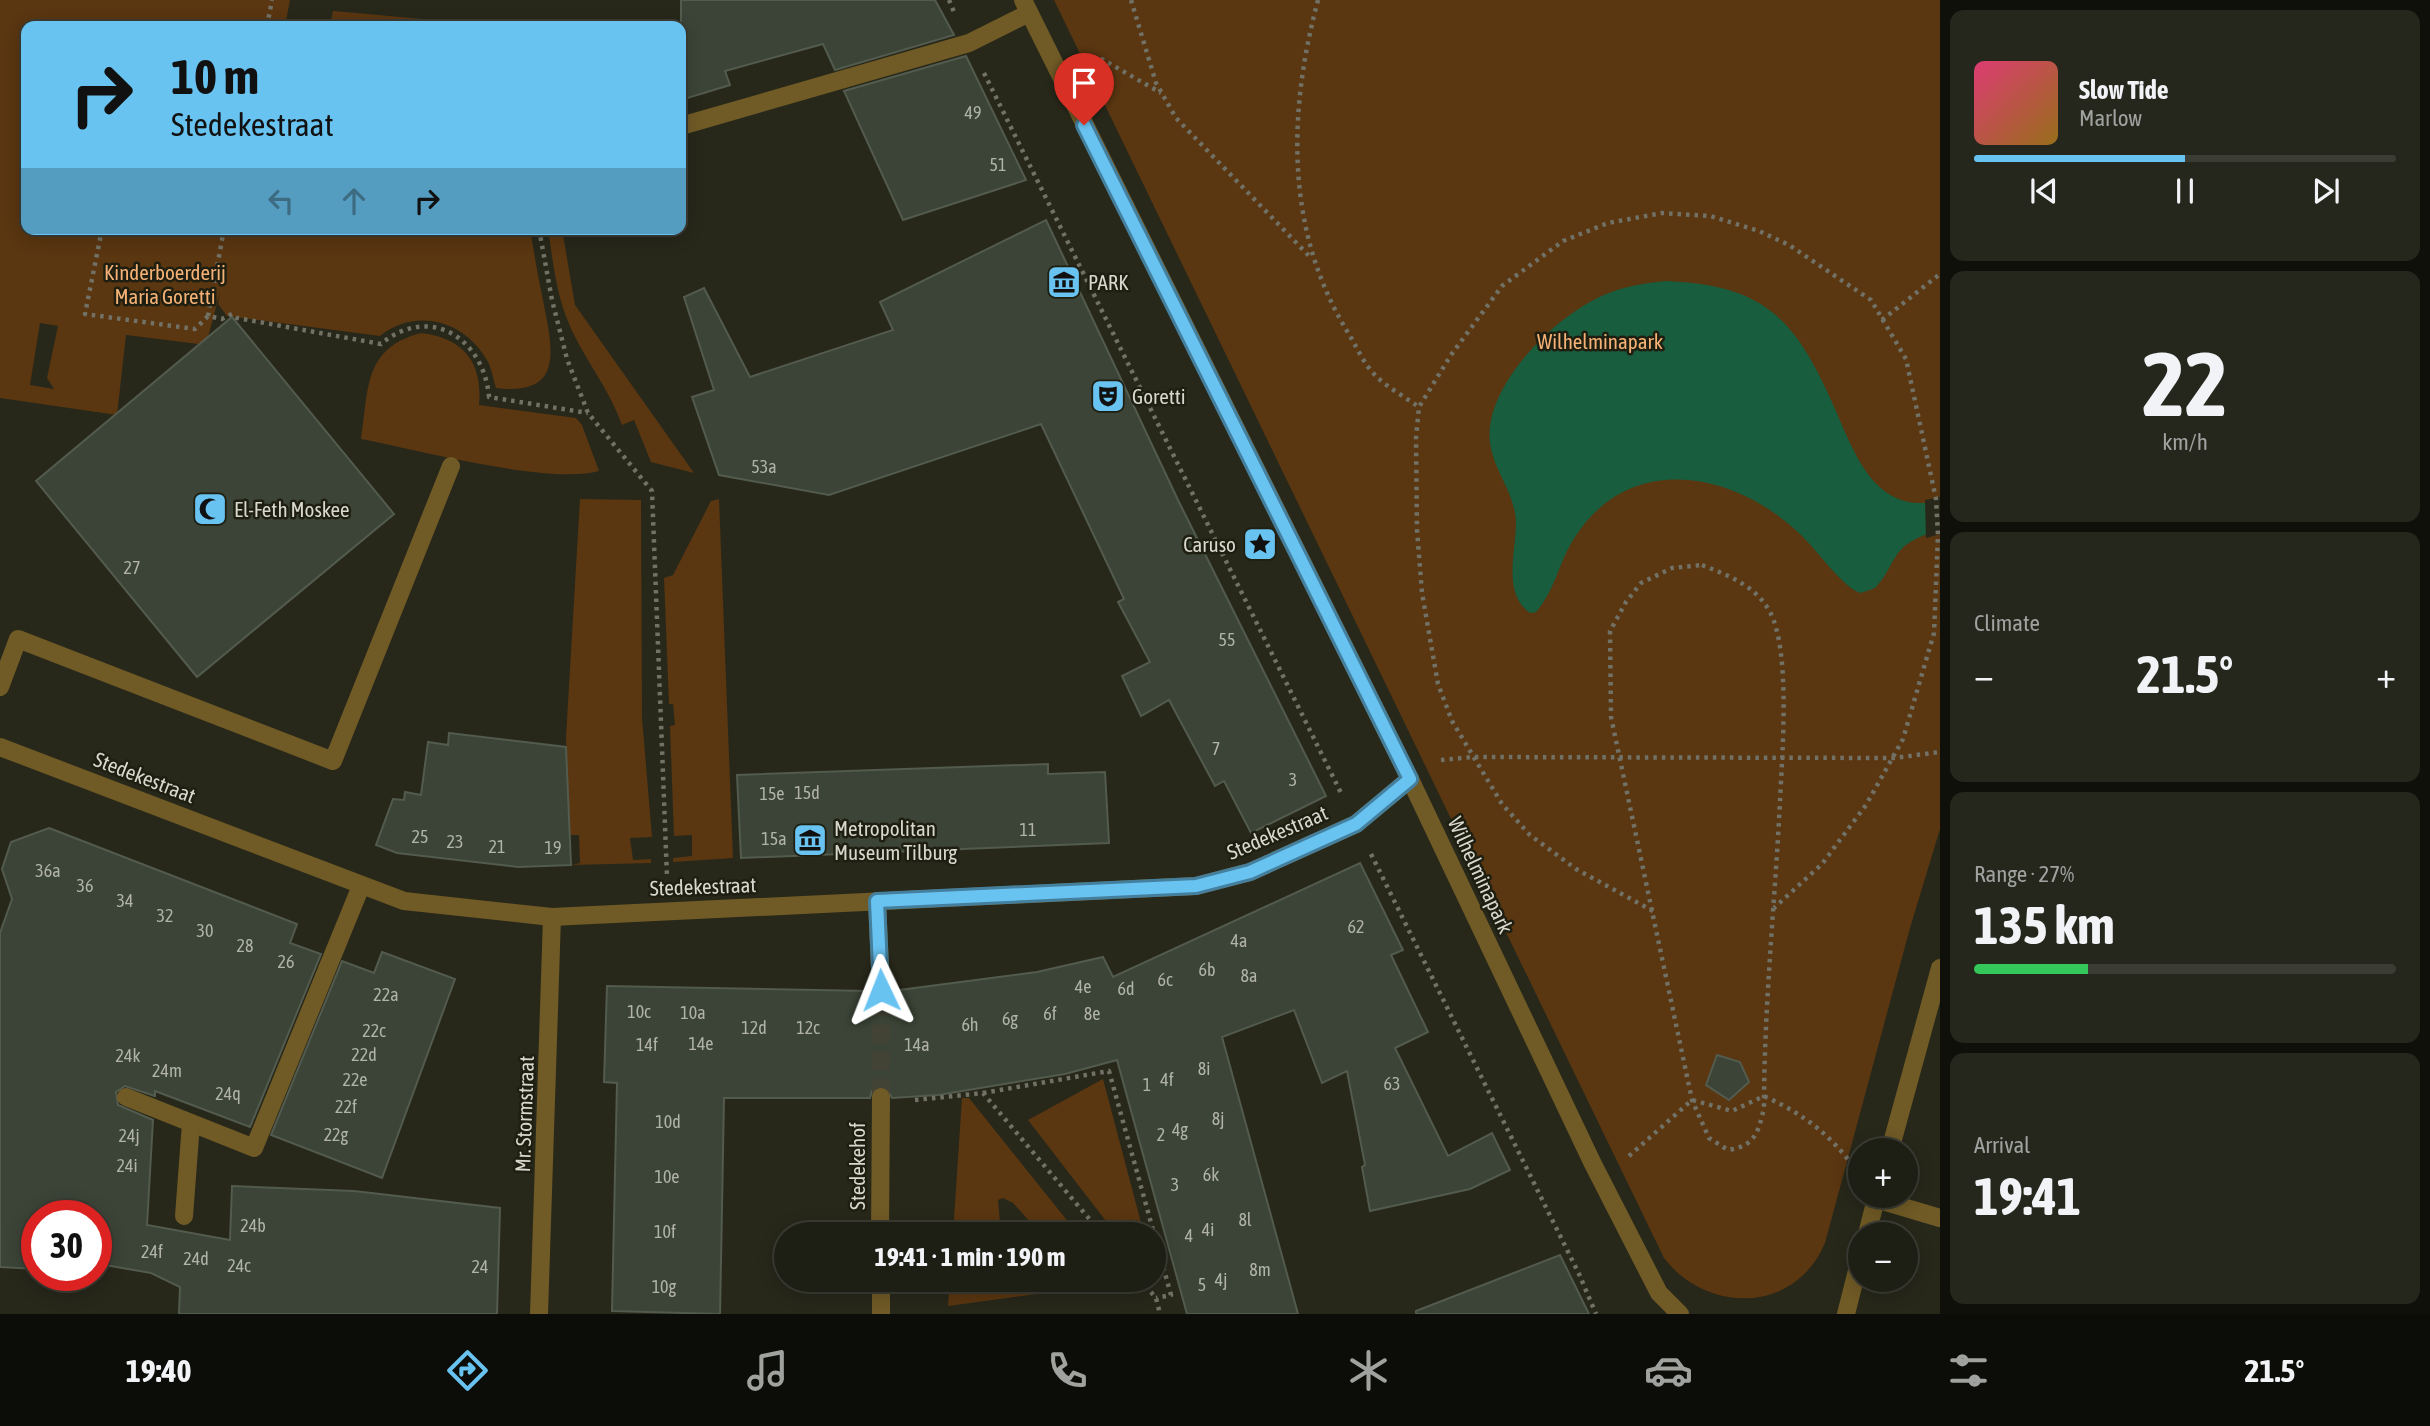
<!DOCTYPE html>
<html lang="en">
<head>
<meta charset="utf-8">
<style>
	body { margin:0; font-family:"Asap Condensed",sans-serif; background:#25271d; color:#f1f3f6; height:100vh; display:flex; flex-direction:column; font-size:26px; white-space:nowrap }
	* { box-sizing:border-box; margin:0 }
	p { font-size:23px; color:#a0a2a0 }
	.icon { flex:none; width:38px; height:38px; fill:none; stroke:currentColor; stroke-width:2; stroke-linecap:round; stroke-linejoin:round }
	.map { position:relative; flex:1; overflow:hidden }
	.sheet { display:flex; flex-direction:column; gap:10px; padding:10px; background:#10100b; width:490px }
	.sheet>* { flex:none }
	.top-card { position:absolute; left:21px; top:21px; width:665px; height:214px; border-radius:14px; box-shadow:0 4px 18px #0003,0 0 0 2px #3b3c34; background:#69c3f1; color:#111; overflow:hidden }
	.tools { position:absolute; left:1848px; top:1138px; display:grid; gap:14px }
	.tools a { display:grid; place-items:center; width:70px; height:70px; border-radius:50%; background:#1d1e14; box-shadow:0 4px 18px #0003,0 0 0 2px #3b3c34; font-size:35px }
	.speed { position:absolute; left:21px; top:1200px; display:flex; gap:14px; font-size:35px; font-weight:700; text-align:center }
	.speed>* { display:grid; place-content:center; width:91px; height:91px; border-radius:50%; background:#1d1e14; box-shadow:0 4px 18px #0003,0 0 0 2px #3b3c34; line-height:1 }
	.speed .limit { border:10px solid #d22; background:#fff; color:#111 }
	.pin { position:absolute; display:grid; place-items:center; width:60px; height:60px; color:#fff; margin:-72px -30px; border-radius:50% 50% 50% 0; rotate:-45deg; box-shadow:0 0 7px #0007 }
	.pin .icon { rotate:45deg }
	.me { position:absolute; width:77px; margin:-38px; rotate:358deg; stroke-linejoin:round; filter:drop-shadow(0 0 5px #0008) }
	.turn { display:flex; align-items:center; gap:24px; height:147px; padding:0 35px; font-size:32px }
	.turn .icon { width:91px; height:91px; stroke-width:2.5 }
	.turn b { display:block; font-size:49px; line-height:60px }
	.lanes { display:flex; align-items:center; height:66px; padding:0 35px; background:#0003; justify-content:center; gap:35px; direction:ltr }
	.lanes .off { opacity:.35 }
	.big { font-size:52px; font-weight:700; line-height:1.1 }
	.sheet .tile { flex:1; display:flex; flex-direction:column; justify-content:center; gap:10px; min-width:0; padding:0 24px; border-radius:14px; background:#25271d }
	.sheet .dial { align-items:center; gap:0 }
	.dial b { font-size:91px; line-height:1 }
	.song { display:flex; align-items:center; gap:21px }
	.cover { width:84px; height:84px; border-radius:10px; background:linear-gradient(135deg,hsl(340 70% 55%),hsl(40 70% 35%)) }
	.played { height:7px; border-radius:4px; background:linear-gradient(90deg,#69c3f1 50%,#3b3c34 50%) }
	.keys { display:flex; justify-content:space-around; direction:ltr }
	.heat { display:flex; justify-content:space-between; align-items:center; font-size:38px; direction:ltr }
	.charge { height:10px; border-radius:5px; background:linear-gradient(90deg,#34c759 27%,#3b3c34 0) }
	.trip { position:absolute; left:774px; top:1222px; width:392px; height:70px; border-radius:35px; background:#1d1e14; box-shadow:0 4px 18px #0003,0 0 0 2px #3b3c34; font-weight:700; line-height:70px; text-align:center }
	.menu { display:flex; height:112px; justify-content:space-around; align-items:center; background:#0c0c08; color:#a0a2a0 }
	.menu .icon { width:49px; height:49px }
	.menu .on { color:#69c3f1 }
	.menu b { font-size:32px; color:#f1f3f6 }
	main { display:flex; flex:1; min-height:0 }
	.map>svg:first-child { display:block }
	.green { fill:#5a3611; fill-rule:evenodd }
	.water { fill:#185d3e }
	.pier { fill:#27281a }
	.building { fill:#3b4436; stroke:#525b4d; stroke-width:2 }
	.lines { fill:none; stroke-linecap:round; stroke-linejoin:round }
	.minor-tunnel { stroke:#424235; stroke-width:18; stroke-dasharray:18 9; stroke-linecap:butt }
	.path { stroke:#717165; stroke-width:4.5; stroke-dasharray:3.5 5; stroke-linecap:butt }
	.service { stroke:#705a26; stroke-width:18 }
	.minor { stroke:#705a26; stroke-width:18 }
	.tertiary { stroke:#705a26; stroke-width:18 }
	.route-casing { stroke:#447f9d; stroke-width:18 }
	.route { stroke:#69c3f1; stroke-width:12 }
	.labels { text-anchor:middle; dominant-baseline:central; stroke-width:5; stroke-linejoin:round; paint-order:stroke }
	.number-label { font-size:18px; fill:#b1b3a9 }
	.park-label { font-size:21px; fill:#f6b276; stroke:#1e1f11 }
	.poi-label { font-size:21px; fill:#d8d8cf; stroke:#1e1f11; text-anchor:start }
	.street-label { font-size:21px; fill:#d8d8cf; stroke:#1e1f11 }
</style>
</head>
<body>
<main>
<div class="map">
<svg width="1940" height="1314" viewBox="0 0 1940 1314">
	<rect width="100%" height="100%" fill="#27281a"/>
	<g class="green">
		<path d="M0 0H290L285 26H26V229H530C534 253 538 276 543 300 552 347 566 397 496 388 493 378 491 365 485 357 462 320 415 308 380 336L227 316 218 304 220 292 206 345 126 335 117 415 0 398ZM40 323 58 326 47 378 54 389 30 385Z"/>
		<path d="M1054 0H1940V829L1910 928 1825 1243C1795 1314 1707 1314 1664 1258Z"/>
		<path d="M333 11H334L499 26 330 24Z"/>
		<path d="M548 229H562L575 305 694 473 651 462 634 420 622 425C609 388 584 359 569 324 556 294 553 261 548 229Z"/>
		<path d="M421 333C464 338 483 363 479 405L576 418 582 425 599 471C549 485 418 450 361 439 369 389 363 348 421 333Z"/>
		<path d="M580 499 641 500 642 718 652 837 630 838 633 860 651 859V863L571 865 580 863 579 835H570L566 737Z"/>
		<path d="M719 499 733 858 673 862V858L692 856V835L674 836 670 726 675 725 673 704H669L664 578 673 575 711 501Z"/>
		<path d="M1103 1079 1144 1234H1116L1028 1120Z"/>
		<path d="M962 1098H969L1078 1234H1041L1013 1203 1003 1198 998 1200 1001 1234H953Z"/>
		<path d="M950 1279H1114L1117 1283 948 1306Z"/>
	</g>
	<path class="water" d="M1667 281C1704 283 1742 288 1772 312 1799 333 1817 369 1831 400 1853 447 1871 516 1940 501L1927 534C1889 548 1897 565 1875 588L1861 593C1845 590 1816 549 1801 535 1736 472 1631 450 1575 537 1559 561 1556 589 1536 612L1530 613C1502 593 1516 552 1516 523 1515 492 1494 472 1490 443 1483 386 1556 315 1604 295 1624 286 1645 283 1667 281Z"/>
	<path class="pier" d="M1940 497V534L1926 538 1925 500Z"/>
	<g class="building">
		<path d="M681 0H935L954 35 835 70 823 44 725 71 730 85 681 100Z"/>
		<path d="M966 56 1026 180 903 220 844 91Z"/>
		<path d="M1046 220 1178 500 1326 796 1251 833 1224 781 1215 786 1169 700 1141 716 1122 676 1150 662 1118 602 1124 599 1041 424 829 495 719 475 692 397 714 390 684 297 704 288 750 377 893 330 880 302Z"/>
		<path d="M232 317 394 514 197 677 36 481Z"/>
		<path d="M449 733 566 747 571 865 518 867 397 853 376 845 393 799 404 800 405 792 421 795 428 742 448 745Z"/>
		<path d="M1048 764V774L1105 772 1109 843 741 858 737 775Z"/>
		<path d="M49 828 297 924 290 943 321 954 250 1127 155 1091V1096L125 1086 116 1092 118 1105 153 1120 147 1225 230 1240 232 1186 354 1191 500 1208 497 1314H179L180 1287 151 1273 99 1264 96 1273V1216H37V1269L0 1267V933L12 899 2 869 11 842Z"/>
		<path d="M1360 863 1403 950 1391 955 1428 1032 1395 1048 1448 1156 1492 1133 1510 1170 1470 1189 1370 1211 1362 1167 1365 1165 1347 1071 1322 1083 1294 1010 1222 1037 1298 1314H1187L1117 1060 1065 1074 938 1095 892 1098 887 1088 880 1086 872 1091 870 1098H724L720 1314 612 1311 617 1083 604 1082 607 986 870 991 875 1000 881 1001 888 999 892 991 1037 972 1103 957 1113 977Z"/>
		<path d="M382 952 455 979 382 1178 271 1135 342 961 374 973Z"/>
		<path d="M1717 1055 1740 1062 1749 1082 1729 1100 1706 1085Z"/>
		<path d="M1560 1255 1589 1314H1416V1311Z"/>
	</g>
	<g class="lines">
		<path class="minor-tunnel" d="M881 1097V990"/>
		<g class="path">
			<path d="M949 0 954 12"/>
			<path d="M1131 0 1156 83 1176 118 1311 258"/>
			<path d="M1318 0C1288 112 1285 229 1347 331 1356 345 1364 365 1376 376 1388 388 1405 397 1419 407"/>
			<path d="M267 24 290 26"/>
			<path d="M267 26 272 0"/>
			<path d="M1093 61 1100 58 1161 93"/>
			<path d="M984 73 1341 793"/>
			<path d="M102 229 85 314 195 329 208 316 222 319 232 314 237 318 381 344C430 303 484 339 489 397L588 413"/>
			<path d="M539 229 552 300 567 359 588 413 652 491 667 877"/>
			<path d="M208 316 224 229"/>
			<path d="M1882 320 1940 274"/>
			<path d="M1702 565C1729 576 1755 585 1770 612 1791 652 1782 755 1780 801 1775 903 1764 1006 1764 1108 1758 1133 1755 1146 1728 1150L1709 1138 1692 1100 1611 717 1610 631 1626 602 1641 583 1672 568Z"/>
			<path d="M1441 760 1473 757 1894 758 1940 752"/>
			<path d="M1371 854 1579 1274 1596 1314"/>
			<path d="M1653 911 1576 869 1530 835 1502 804 1452 721 1438 684 1422 593 1417 530 1416 438 1419 407 1451 355 1502 286 1563 241 1608 223 1662 213 1710 216 1759 231 1789 245 1871 300 1906 359 1936 499 1938 535 1934 633 1903 739 1866 805 1822 864 1774 908"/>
			<path d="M983 1093 1109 1071 1171 1295 1156 1298"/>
			<path d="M915 1100 983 1093 1102 1234"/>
			<path d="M1629 1156 1692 1100 1732 1111 1764 1096C1805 1115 1830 1134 1856 1170"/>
			<path d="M1140 1279 1156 1298 1160 1314"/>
		</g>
		<g class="service">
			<path d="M681 126 969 43 1029 13"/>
			<path d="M0 687 18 639 333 761 451 466"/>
			<path d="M126 1097 254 1148 361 886"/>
			<path d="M1876 1199 1940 1218"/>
			<path d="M184 1216 191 1123"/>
		</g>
		<g class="minor">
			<path d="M1023 0 1410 779 1592 1162 1659 1293 1680 1314"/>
			<path d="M0 747 404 901 552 917 1196 886 1250 872 1356 824 1410 779"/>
			<path d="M877 901 881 990"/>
			<path d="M880 1234 881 1097"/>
			<path d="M881 1279V1314"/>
			<path d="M539 1314 552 917"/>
		</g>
		<g class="tertiary">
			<path d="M1890 1150 1940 968"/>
			<path d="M1867 1234 1877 1195"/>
			<path d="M1846 1314 1860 1259"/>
		</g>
	</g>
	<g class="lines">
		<g class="route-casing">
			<path id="route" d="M881 990 877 901 1196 886 1250 872 1356 824 1410 779 1084 125"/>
		</g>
		<use href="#route" class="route"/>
	</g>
	<defs>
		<g id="museum-square" transform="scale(1.75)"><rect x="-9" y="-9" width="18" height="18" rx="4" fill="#69c3f1" stroke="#1e1f11"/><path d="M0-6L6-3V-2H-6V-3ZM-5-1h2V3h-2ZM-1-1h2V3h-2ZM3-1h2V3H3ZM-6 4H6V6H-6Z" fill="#111"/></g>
		<g id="theatre-square" transform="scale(1.75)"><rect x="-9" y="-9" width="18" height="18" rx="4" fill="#69c3f1" stroke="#1e1f11"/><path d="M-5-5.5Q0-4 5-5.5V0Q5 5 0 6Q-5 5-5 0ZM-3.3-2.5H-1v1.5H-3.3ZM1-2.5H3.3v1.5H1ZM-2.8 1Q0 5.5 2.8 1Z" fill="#111"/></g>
		<g id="mosque-square" transform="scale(1.75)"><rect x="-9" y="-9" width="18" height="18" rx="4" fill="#69c3f1" stroke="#1e1f11"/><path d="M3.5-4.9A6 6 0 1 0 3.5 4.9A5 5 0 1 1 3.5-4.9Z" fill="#111"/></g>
		<g id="sight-square" transform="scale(1.75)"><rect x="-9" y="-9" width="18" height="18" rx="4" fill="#69c3f1" stroke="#1e1f11"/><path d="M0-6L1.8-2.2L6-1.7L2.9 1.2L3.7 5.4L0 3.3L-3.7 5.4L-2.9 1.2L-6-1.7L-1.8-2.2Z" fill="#111"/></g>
	</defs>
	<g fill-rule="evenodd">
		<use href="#museum-square" x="1064" y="282"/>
		<use href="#theatre-square" x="1108" y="396"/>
		<use href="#mosque-square" x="210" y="509"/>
		<use href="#sight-square" x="1260" y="544"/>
		<use href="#museum-square" x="810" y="840"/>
	</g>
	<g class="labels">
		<g class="number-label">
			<text x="973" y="112">49</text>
			<text x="998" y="164">51</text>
			<text x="764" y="466">53a</text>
			<text x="132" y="567">27</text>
			<text x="1227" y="639">55</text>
			<text x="1216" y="748">7</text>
			<text x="1293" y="779">3</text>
			<text x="807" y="792">15d</text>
			<text x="772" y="793">15e</text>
			<text x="1028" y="829">11</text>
			<text x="420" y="836">25</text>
			<text x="774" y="838">15a</text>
			<text x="455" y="841">23</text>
			<text x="497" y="846">21</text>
			<text x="553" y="847">19</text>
			<text x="48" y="870">36a</text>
			<text x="85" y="885">36</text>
			<text x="125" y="900">34</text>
			<text x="165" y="915">32</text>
			<text x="1356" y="926">62</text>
			<text x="205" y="930">30</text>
			<text x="1239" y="940">4a</text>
			<text x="245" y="945">28</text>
			<text x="286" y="961">26</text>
			<text x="1207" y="969">6b</text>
			<text x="1249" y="975">8a</text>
			<text x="1165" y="979">6c</text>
			<text x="1083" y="986">4e</text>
			<text x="1126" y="988">6d</text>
			<text x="386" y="994">22a</text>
			<text x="639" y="1011">10c</text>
			<text x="693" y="1012">10a</text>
			<text x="1050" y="1013">6f</text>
			<text x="1092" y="1013">8e</text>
			<text x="1010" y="1018">6g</text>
			<text x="970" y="1024">6h</text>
			<text x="754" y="1027">12d</text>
			<text x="808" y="1027">12c</text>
			<text x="374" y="1030">22c</text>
			<text x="701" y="1043">14e</text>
			<text x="647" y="1044">14f</text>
			<text x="917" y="1044">14a</text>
			<text x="364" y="1054">22d</text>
			<text x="128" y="1055">24k</text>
			<text x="1204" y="1068">8i</text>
			<text x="167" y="1070">24m</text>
			<text x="355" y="1079">22e</text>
			<text x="1167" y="1079">4f</text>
			<text x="1392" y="1083">63</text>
			<text x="1147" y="1084">1</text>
			<text x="228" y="1093">24q</text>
			<text x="346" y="1106">22f</text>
			<text x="1218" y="1118">8j</text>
			<text x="668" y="1121">10d</text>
			<text x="1180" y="1129">4g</text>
			<text x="336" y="1134">22g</text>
			<text x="1161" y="1134">2</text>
			<text x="129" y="1135">24j</text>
			<text x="127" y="1165">24i</text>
			<text x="1211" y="1174">6k</text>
			<text x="667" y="1176">10e</text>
			<text x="1175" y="1184">3</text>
			<text x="1245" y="1219">8l</text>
			<text x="253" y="1225">24b</text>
			<text x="1208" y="1229">4i</text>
			<text x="665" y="1231">10f</text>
			<text x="1189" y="1235">4</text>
			<text x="152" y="1251">24f</text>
			<text x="196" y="1258">24d</text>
			<text x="239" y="1265">24c</text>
			<text x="480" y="1266">24</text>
			<text x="1260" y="1269">8m</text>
			<text x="1221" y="1279">4j</text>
			<text x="1202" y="1284">5</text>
			<text x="664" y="1286">10g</text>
		</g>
		<g class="park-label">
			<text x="165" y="272">Kinderboerderij<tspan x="165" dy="24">Maria Goretti</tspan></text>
			<text x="1600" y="341">Wilhelminapark</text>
		</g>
		<g class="poi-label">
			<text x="1088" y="282">PARK</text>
			<text x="1132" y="396">Goretti</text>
			<text x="234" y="509">El-Feth Moskee</text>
			<text x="1236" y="544" text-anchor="end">Caruso</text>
			<text x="834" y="828">Metropolitan<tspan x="834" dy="24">Museum Tilburg</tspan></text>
		</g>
		<g class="street-label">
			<text transform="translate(145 777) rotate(21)">Stedekestraat</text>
			<text transform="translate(1277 832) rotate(-23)">Stedekestraat</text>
			<text transform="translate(1481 875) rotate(65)">Wilhelminapark</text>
			<text transform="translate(703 886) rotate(-2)">Stedekestraat</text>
			<text transform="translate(524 1114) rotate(-88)">Mr. Stormstraat</text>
			<text transform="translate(857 1166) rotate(-90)">Stedekehof</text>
		</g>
	</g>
</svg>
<div class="tools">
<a>+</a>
<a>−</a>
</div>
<div class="speed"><div class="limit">30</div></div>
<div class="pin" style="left:1084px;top:125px;background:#d93025"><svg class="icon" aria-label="arrive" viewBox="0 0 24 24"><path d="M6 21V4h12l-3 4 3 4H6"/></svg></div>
<svg class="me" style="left:881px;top:990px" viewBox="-20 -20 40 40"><path d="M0-17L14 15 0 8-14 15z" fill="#69c3f1" stroke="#fff" stroke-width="4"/></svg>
<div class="trip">19:41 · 1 min · 190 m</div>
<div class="top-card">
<div class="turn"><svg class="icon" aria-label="right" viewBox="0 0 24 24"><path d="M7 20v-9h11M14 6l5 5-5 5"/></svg><div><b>10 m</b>Stedekestraat</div></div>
<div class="lanes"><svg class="icon off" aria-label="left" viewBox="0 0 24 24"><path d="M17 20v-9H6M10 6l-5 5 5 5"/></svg><svg class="icon off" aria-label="ahead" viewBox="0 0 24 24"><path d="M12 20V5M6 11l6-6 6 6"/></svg><svg class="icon" aria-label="right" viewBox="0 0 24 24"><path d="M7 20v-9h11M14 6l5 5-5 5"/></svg></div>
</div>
</div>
<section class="sheet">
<div class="tile">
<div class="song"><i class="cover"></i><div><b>Slow Tide</b><p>Marlow</p></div></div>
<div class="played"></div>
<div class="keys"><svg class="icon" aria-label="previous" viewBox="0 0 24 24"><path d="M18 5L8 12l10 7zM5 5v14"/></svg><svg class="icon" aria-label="pause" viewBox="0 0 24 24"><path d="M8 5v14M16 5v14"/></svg><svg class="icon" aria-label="next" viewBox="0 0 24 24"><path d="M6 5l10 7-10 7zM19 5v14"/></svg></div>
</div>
<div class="tile dial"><b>22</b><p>km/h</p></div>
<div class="tile"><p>Climate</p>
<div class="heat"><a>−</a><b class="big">21.5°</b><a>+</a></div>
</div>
<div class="tile"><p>Range · 27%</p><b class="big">135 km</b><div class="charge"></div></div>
<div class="tile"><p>Arrival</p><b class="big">19:41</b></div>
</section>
</main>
<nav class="menu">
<b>19:40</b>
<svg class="icon on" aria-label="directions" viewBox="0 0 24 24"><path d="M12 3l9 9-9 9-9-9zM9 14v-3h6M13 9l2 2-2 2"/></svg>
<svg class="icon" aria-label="music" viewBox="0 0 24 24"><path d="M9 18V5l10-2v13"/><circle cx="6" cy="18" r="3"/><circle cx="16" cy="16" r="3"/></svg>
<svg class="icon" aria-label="phone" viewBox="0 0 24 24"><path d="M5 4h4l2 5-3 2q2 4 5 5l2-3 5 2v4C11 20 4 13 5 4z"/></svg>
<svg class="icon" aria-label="climate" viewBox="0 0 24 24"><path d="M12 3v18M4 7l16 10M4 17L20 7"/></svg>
<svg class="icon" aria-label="car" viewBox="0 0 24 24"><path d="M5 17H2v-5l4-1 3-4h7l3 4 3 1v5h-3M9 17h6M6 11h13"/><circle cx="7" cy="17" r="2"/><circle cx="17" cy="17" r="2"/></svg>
<svg class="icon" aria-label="filters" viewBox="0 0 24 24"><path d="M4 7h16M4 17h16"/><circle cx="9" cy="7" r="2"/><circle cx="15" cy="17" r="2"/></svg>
<b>21.5°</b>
</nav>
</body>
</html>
